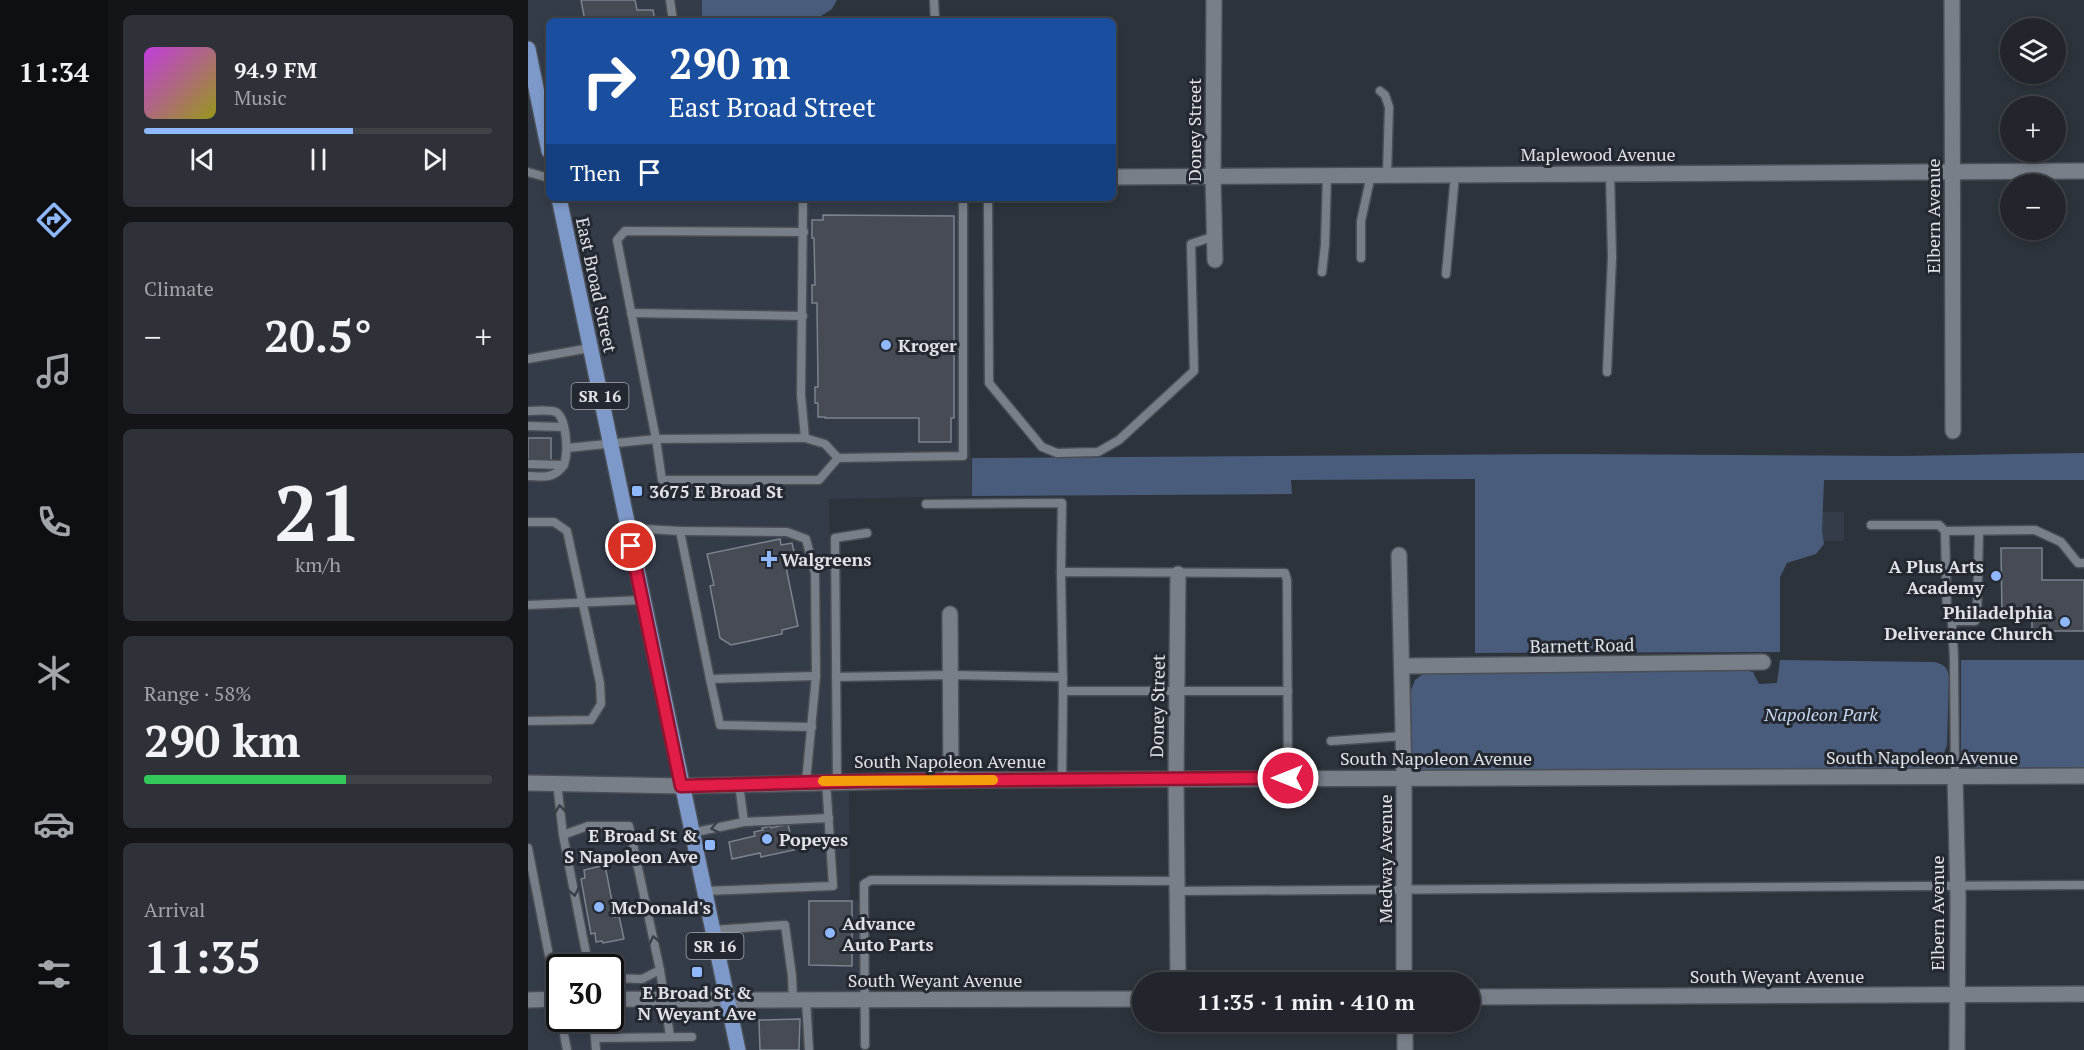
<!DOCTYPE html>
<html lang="en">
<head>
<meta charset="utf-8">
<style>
	body { margin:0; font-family:"PT Serif",serif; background:#2e3238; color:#f1f3f6; height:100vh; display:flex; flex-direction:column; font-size:22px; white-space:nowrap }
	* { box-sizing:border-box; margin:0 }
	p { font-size:20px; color:#a2a5a9 }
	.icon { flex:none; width:33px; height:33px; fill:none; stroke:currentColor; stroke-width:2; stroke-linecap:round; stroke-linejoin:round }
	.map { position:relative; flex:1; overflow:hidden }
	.drawer { display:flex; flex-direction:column; gap:15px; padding:15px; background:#131518; width:420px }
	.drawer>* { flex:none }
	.guide { position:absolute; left:18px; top:18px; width:570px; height:183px; border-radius:9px; box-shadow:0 3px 9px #0003,0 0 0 2px #3f4348; background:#1a4fa0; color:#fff; overflow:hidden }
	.controls { position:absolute; left:1472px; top:18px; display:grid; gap:12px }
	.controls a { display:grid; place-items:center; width:66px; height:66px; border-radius:50%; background:#22262c; box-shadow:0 3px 9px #0003,0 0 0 2px #3f4348; font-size:30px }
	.speed { position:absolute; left:18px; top:954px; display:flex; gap:12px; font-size:30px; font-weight:700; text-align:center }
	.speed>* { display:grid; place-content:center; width:78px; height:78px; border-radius:50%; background:#22262c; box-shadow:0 3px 9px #0003,0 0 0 2px #3f4348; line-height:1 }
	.speed .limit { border:3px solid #111; border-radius:9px; background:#fff; color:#111 }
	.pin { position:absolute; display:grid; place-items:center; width:51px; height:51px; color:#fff; margin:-26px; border:3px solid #fff; border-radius:50%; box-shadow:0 2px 6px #0007 }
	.me { position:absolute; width:66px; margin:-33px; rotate:270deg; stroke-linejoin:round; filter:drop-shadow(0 0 4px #0008) }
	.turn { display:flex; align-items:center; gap:21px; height:126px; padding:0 24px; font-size:27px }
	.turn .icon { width:78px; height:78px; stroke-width:2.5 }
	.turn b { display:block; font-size:42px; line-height:51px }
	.then { display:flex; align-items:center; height:57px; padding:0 24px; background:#0003; gap:12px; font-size:22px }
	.big { font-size:45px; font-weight:800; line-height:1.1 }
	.drawer .widget { flex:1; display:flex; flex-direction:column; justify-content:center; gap:9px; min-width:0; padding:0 21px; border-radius:9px; background:#2e3238 }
	.drawer .dial { align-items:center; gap:0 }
	.dial b { font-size:78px; line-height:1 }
	.song { display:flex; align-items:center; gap:18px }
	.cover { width:72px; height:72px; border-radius:9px; background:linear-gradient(135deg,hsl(290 70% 55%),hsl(60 70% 35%)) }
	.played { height:6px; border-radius:3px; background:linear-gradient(90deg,#8fb8fd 60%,#3f4348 60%) }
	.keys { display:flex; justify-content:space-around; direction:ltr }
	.heat { display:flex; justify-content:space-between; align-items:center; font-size:33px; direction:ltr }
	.charge { height:9px; border-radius:4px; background:linear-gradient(90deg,#34c759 58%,#3f4348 0) }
	.trip { position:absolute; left:604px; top:972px; width:348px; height:60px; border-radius:30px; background:#22262c; box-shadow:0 3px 9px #0003,0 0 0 2px #3f4348; font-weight:800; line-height:60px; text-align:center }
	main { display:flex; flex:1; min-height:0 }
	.tabs { display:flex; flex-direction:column; width:108px; justify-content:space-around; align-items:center; background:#0e0f12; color:#a2a5a9 }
	.tabs .icon { width:42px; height:42px }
	.tabs .selected { color:#8fb8fd }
	.tabs b { font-size:27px; color:#f1f3f6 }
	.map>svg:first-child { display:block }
	.built { fill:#343c4a; fill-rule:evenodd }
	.green { fill:#495c7b }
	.building { fill:#464b54; stroke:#7c838d; stroke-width:1.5 }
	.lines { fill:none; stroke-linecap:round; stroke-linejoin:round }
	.lane-casing { stroke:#4a4e55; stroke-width:11 }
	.street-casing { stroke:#4a4e55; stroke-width:18 }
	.primary-casing { stroke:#4a4e55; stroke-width:18 }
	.lane { stroke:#797f89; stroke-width:8 }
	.street { stroke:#797f89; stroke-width:15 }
	.primary { stroke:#7c99ca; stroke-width:15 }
	.oneway { stroke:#393e47 }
	.route-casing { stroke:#92132f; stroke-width:15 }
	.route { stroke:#e11d48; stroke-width:10 }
	.slow { stroke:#f59e0b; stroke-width:10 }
	.poi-dot { fill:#8fb8fd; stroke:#242931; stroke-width:2 }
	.labels { text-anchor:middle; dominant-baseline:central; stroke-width:6; stroke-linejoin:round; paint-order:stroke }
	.shield { fill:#242931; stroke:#a7abb1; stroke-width:1.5 }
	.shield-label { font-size:16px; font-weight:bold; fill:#dfe3e8 }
	.street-label { font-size:18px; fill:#dfe3e8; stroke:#242931 }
	.poi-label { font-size:18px; font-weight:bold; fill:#dfe3e8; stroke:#242931; text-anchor:start }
	.park-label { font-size:18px; font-style:italic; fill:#c7d8f3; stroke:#242931 }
</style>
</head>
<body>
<main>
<nav class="tabs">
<b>11:34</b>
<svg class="icon selected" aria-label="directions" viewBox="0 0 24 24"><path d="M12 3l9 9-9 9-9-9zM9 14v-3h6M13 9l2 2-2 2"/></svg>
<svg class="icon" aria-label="music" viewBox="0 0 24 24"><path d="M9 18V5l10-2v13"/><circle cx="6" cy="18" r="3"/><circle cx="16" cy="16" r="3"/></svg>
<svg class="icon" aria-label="phone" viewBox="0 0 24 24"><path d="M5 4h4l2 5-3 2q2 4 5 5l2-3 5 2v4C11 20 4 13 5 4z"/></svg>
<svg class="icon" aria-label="climate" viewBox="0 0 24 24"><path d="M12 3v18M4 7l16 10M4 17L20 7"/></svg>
<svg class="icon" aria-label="car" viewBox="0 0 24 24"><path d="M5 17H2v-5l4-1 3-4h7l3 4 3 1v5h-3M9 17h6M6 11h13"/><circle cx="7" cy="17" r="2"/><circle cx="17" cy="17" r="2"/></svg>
<svg class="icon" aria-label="filters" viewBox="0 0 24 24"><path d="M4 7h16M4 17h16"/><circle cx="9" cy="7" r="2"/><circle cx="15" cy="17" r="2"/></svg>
</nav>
<section class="drawer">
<div class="widget">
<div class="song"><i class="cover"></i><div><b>94.9 FM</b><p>Music</p></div></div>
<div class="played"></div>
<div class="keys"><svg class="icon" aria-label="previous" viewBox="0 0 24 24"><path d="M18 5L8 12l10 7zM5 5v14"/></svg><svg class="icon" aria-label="pause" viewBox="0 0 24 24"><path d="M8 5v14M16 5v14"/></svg><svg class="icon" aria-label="next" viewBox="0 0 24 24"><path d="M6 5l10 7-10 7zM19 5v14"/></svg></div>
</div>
<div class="widget"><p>Climate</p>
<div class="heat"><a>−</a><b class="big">20.5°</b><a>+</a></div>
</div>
<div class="widget dial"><b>21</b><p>km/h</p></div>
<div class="widget"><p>Range · 58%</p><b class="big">290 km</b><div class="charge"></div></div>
<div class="widget"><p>Arrival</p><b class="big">11:35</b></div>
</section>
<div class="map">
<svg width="1556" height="1050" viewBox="0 0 1556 1050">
	<rect width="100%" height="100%" fill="#2d333b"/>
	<g class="built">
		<path d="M0 0H174V21H21V198H435L444 496 301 499 307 783 321 784 322 899 335 901 334 1000 286 1002V1050H0ZM32 968H82V1018H32Z"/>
		<rect x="1288" y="512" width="28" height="29"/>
	</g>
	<g class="green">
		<path d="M174 0H309L304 9 288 19 270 21H174Z"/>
		<path d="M1556 453V480H1296L1294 532 1296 544 1288 554 1259 563 1252 577V652L947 653V479L763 480 764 494 444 496V458L1040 454 1375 456Z"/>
		<path d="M1252 660 1407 662C1417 665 1420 668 1421 678L1419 745 1413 762 1401 768 895 771 884 762 882 693 887 680 898 672 1216 670 1225 672 1231 684 1249 683Z"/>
		<path d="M1433 660H1556V767L1447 768C1439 765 1436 762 1433 754Z"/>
	</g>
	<g class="building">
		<path d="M53 0H107L109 10H125L127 21H57Z"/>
		<path d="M295 215 426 216V418H423V442H391V418H297V417H290V403H287V387H290L289 303H284V285H287L286 238H284V220H295Z"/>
		<path d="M0 438H23V461L0 460Z"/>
		<path d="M252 539 253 545 264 543 268 560 257 562 270 626 254 630V634L203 645 192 638 182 586 186 585 179 554Z"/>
		<path d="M1473 548H1514V580H1556V631H1504V618H1474Z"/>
		<path d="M260 824 266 850 233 857 232 853 204 859 201 842 227 836 226 832 235 830 234 828 242 826 243 828Z"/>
		<path d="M77 865 87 917 91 916 96 939 75 943 74 941 68 942 67 933 63 934 53 879 57 878 56 870Z"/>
		<path d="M281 901H324V966L281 965Z"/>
		<path d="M272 1019 271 1050H232L231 1020Z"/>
	</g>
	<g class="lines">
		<g class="lane-casing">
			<g id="lane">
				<path d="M142 0 145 21"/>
				<path d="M406 0 407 21"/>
				<path d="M852 91 857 95 861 107 859 175"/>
				<path d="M0 172 21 178"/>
				<path d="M460 198 461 383 514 447 529 453 570 452 591 440 666 371 663 244 687 236"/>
				<path d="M276 232 97 231 89 240 128 439 134 480H291L310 458"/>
				<path d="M833 258V221L843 175"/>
				<path d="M794 272 797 245 799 176"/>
				<path d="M918 274 927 175"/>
				<path d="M103 313 275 316"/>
				<path d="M0 359 62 348"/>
				<path d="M1079 372 1084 257 1082 174"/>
				<path d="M0 411C8 411 21 409 28 412 39 418 41 457 35 466 33 470 27 474 24 475 17 478 7 476 0 476"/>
				<path d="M0 426 36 427"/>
				<path d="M277 438 297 444 310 458 435 456V198"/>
				<path d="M39 448 128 439 277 438 273 395 275 198"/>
				<path d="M0 464 36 465"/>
				<path d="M398 504 534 503 533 572"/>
				<path d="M0 522H26L39 531 72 683 73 704 63 720 0 721"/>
				<path d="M1343 525H1411L1417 531 1419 613 1424 621 1426 658 1427 776"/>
				<path d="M100 528 152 531 182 679 288 676"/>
				<path d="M152 531 259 532 278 539 287 573 288 676 278 782"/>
				<path d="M1417 531 1507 530 1533 542 1550 563H1556"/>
				<path d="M0 605 114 600"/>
				<path d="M1424 621H1447L1449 618 1451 531"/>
				<path d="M308 677 422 675 535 677"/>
				<path d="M182 679 192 725 284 727"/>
				<path d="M535 691H760"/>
				<path d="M803 741 876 736"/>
				<path d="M534 779 535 691 533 572 757 573 759 580 760 778"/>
				<path d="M309 781 307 538 339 533"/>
				<path d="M29 783 35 835 61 968"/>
				<path d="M216 822 301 818"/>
				<path d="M163 833 216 822 211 784"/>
				<path d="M35 835 60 826H101L132 970 142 1036"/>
				<path d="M0 848 32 1012"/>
				<path d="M176 891 305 886 298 781"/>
				<path d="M649 891 1556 885"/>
				<path d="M184 930 257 925 264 976 265 1000"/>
				<path d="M82 978 114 979 132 970"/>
				<path d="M278 1000 281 1050"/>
				<path d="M33 1018 39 1050"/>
				<path d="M65 1018 67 1038"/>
				<path d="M337 1045 336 884 343 880 649 881"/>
				<path d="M68 1050 67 1038 164 1037"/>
			</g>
		</g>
		<g class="street-casing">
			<g id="street">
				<path d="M686 0 685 176 687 260"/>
				<path d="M1424 0 1425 431"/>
				<path d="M585 177 1556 171"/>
				<path d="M871 555 876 778V982"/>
				<path d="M650 574 648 779 650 982"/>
				<path d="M422 614 423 780"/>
				<path d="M875 666 1235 662"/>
				<path d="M1427 776 1430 897 1429 1050"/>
				<path d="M0 783 153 786 423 780 1556 776"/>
				<path d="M942 997 1556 994"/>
				<path d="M82 999 200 1000 615 999"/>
				<path d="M0 1000 32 999"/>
				<path d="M877 1022V1050"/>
			</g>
		</g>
		<g class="primary-casing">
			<g id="primary">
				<path d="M0 49 21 151"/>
				<path d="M31 198 210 1050"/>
			</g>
		</g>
		<use href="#lane" class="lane"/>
		<use href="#street" class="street"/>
		<use href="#primary" class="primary"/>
	</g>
	<defs><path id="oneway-chevron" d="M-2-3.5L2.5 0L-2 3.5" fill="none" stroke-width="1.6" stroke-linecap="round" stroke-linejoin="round" transform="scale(1.5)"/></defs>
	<g class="oneway">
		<use href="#oneway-chevron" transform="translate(32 809) rotate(-97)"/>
		<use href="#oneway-chevron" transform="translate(187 828) rotate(168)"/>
		<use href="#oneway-chevron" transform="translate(46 892) rotate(79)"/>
		<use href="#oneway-chevron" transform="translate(126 940) rotate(-102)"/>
	</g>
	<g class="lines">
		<g class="route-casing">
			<path id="route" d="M103 546 153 786 332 781 760 778"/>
		</g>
		<use href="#route" class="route"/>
		<path class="slow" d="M295 781 465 780"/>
	</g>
	<g class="poi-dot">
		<circle cx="358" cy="345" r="6"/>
		<rect x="103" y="485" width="12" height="12" rx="3"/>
		<path d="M238 550h6v6h6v6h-6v6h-6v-6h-6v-6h6z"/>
		<circle cx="1468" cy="576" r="6"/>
		<circle cx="1537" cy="622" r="6"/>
		<circle cx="239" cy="839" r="6"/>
		<rect x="176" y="839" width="12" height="12" rx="3"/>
		<circle cx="71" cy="907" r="6"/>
		<circle cx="302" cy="933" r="6"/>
		<rect x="163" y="966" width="12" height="12" rx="3"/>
	</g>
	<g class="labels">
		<g class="shield">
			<rect x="43.5" y="383" width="57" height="26" rx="4.5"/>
			<rect x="158.5" y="933" width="57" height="26" rx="4.5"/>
		</g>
		<g class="shield-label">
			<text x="72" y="396">SR 16</text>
			<text x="187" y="946">SR 16</text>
		</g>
		<g class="street-label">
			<text transform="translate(666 130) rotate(-90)">Doney Street</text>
			<text x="1070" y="154">Maplewood Avenue</text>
			<text transform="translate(1405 216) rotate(-90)">Elbern Avenue</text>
			<text transform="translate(69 285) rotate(78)">East Broad Street</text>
			<text transform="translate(1054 645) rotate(-1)">Barnett Road</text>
			<text transform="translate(629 706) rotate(-89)">Doney Street</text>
			<text x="1394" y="757">South Napoleon Avenue</text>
			<text x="908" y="758">South Napoleon Avenue</text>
			<text x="422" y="761">South Napoleon Avenue</text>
			<text transform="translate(857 859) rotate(-90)">Medway Avenue</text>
			<text transform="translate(1409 913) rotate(-90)">Elbern Avenue</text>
			<text x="1249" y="976">South Weyant Avenue</text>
			<text x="407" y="980">South Weyant Avenue</text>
		</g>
		<g class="poi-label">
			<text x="370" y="345">Kroger</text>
			<text x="121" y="491">3675 E Broad St</text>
			<text x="253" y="559">Walgreens</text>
			<text x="1456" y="566" text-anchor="end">A Plus Arts<tspan x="1456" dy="21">Academy</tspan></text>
			<text x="1525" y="612" text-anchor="end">Philadelphia<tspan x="1525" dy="21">Deliverance Church</tspan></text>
			<text x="170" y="835" text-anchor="end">E Broad St &amp;<tspan x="170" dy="21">S Napoleon Ave</tspan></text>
			<text x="251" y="839">Popeyes</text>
			<text x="83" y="907">McDonald's</text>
			<text x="314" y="923">Advance<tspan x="314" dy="21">Auto Parts</tspan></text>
			<text x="169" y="992" text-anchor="middle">E Broad St &amp;<tspan x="169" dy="21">N Weyant Ave</tspan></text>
		</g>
		<g class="park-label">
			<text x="1293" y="714">Napoleon Park</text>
		</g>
	</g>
</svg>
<div class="controls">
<a><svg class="icon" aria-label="layers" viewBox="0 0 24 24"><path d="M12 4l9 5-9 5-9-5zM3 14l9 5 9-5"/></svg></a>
<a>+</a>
<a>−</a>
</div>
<div class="speed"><div class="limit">30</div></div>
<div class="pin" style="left:103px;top:546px;background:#d93025"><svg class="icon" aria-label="arrive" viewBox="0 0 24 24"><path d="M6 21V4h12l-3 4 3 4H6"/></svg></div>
<svg class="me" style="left:760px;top:778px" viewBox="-20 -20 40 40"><circle r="17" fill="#e11d48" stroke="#fff" stroke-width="3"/><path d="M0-11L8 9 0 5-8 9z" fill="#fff"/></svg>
<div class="trip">11:35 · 1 min · 410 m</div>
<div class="guide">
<div class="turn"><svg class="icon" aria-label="right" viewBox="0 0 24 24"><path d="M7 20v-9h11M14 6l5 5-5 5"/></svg><div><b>290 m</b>East Broad Street</div></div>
<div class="then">Then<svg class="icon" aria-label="arrive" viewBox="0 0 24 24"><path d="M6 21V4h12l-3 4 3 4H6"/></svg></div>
</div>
</div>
</main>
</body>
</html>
